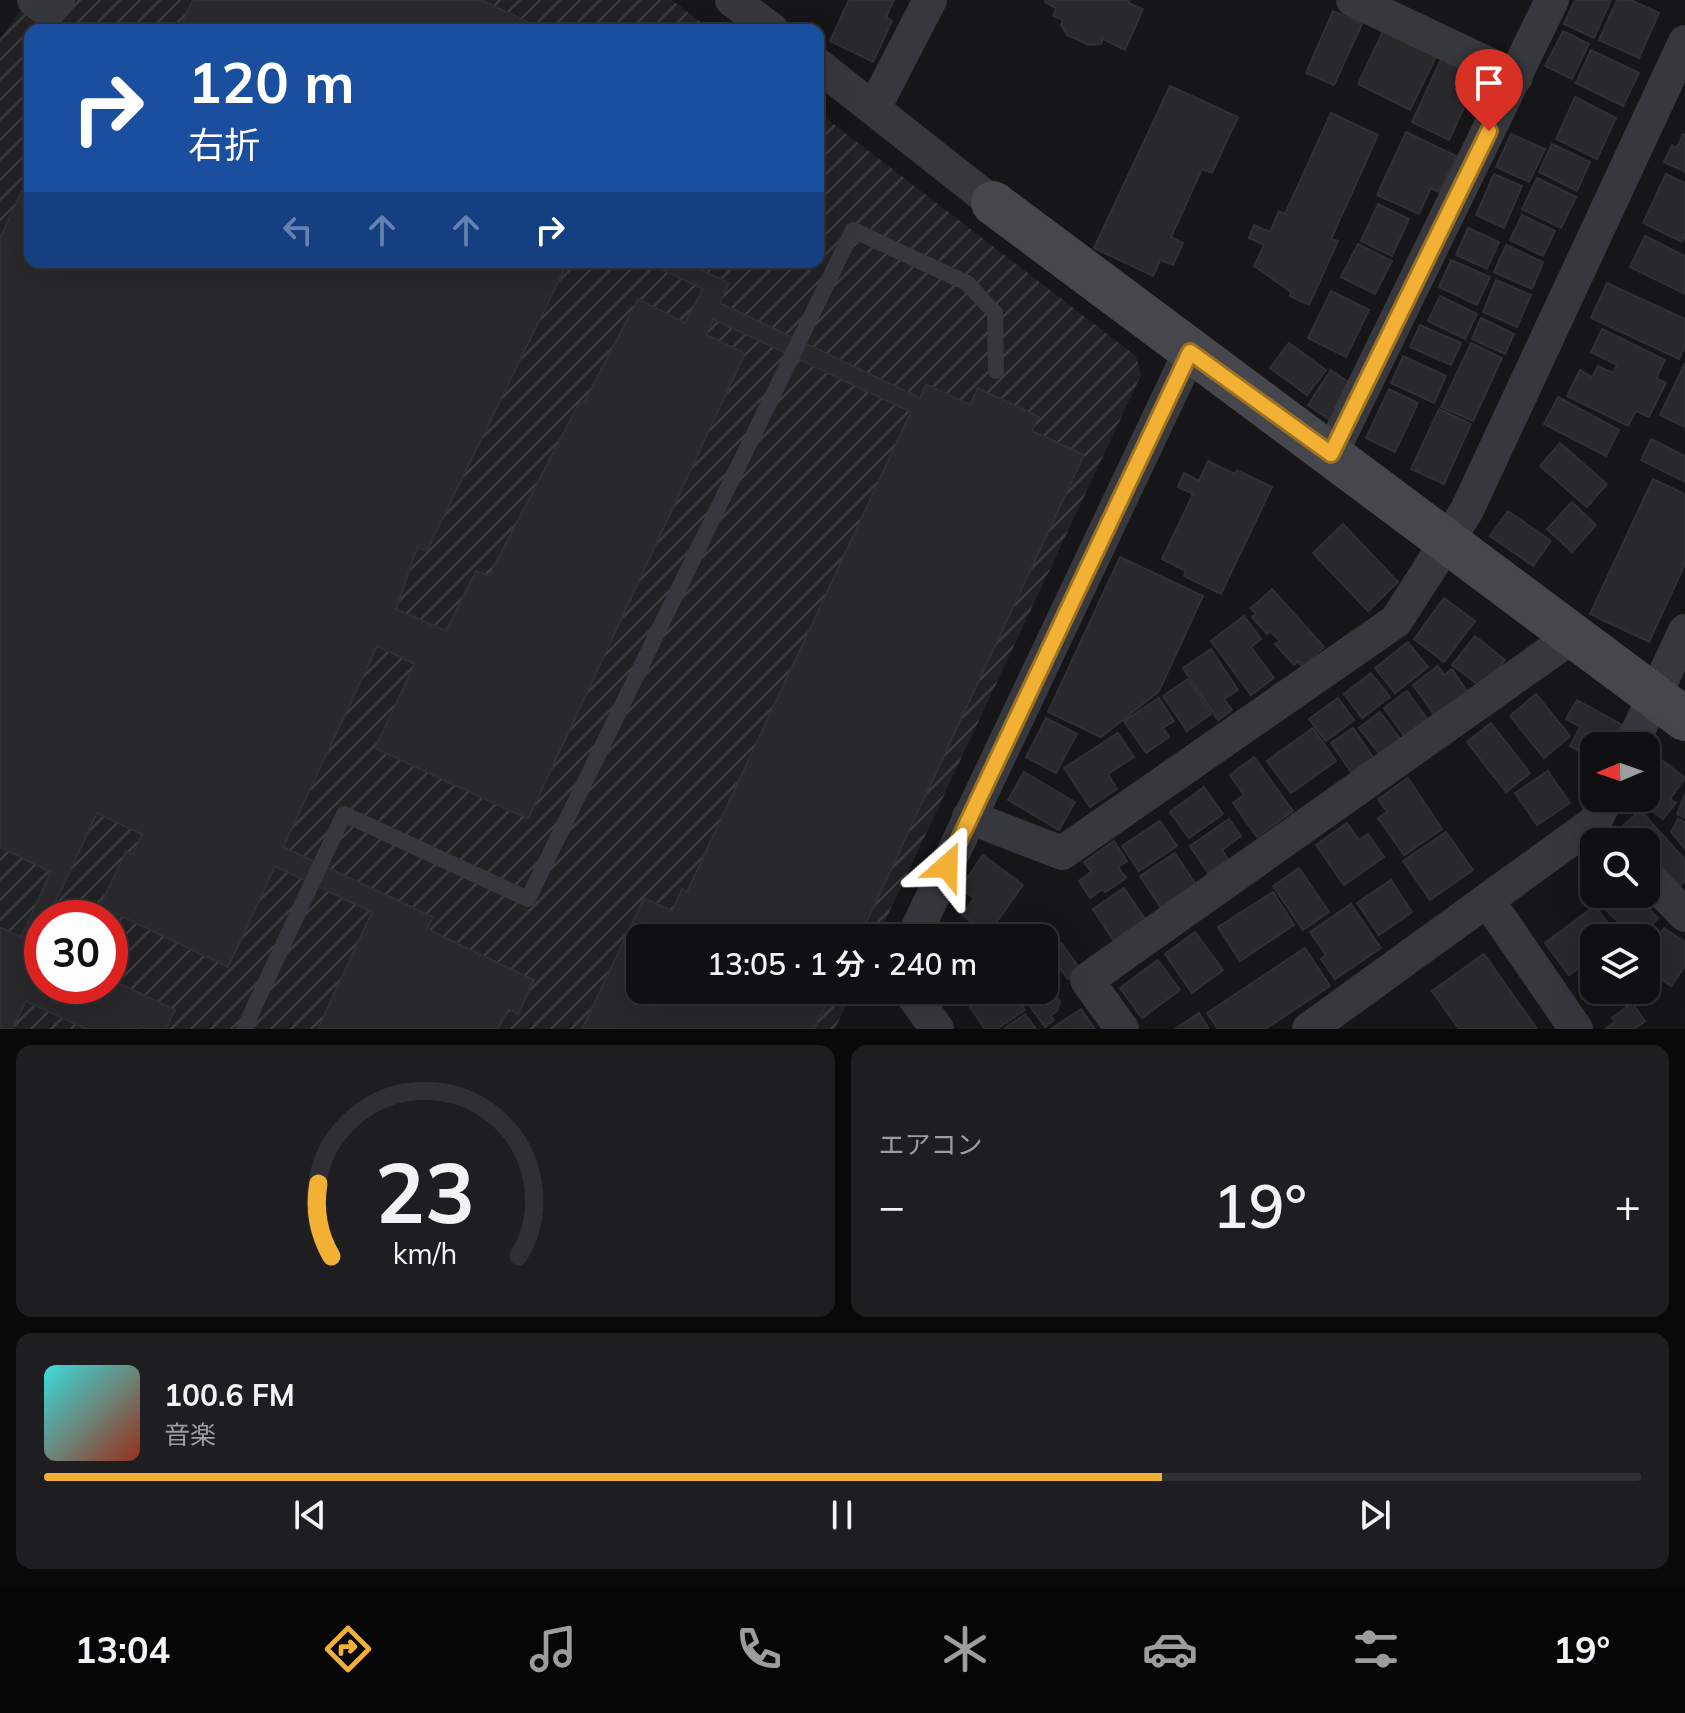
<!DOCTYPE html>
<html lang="ja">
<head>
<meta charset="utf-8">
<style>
	body { margin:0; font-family:Mulish,"Noto Sans JP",sans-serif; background:#1e1e20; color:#f1f3f6; height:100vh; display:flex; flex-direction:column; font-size:30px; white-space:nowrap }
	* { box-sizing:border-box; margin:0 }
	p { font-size:26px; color:#9c9d9f }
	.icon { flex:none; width:44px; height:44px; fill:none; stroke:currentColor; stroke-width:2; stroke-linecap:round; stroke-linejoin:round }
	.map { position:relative; height:1029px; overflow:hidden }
	.side { display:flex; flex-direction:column; gap:16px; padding:16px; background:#09090a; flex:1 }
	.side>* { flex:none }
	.banner { position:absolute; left:24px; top:24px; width:800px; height:244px; border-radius:16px; box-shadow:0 8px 32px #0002,0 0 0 2px #303032; background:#1a4fa0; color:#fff; overflow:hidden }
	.needle { width:52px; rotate:268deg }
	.buttons { position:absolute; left:1580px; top:732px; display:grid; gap:16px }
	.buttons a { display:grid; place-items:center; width:80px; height:80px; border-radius:16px; background:#101012; box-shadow:0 8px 32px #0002,0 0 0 2px #303032; font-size:40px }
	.speed { position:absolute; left:24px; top:900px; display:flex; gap:16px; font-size:40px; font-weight:700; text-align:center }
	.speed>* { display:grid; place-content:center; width:104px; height:104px; border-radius:50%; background:#101012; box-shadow:0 8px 32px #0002,0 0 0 2px #303032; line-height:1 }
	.speed .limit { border:12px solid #d22; background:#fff; color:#111 }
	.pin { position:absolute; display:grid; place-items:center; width:68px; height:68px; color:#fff; margin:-82px -34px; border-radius:50% 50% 50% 0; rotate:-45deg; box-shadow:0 0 8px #0007 }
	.pin .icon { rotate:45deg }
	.me { position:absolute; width:88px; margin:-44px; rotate:25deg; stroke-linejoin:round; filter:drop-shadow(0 0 6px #0008) }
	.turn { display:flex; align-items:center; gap:28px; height:168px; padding:0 32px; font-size:36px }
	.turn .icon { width:104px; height:104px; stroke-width:2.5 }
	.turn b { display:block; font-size:56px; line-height:68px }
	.lanes { display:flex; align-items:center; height:76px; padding:0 32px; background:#0003; justify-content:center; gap:40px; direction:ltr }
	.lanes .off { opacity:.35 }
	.big { font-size:60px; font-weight:600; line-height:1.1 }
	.side .card { flex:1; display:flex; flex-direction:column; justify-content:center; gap:12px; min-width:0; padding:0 28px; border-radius:16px; background:#1e1e20 }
	.side .dial { align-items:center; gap:0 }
	.dial svg { height:208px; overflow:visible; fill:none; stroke:#303032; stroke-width:7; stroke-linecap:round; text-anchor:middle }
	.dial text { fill:#f1f3f6; stroke:none }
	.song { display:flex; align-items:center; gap:24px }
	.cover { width:96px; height:96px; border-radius:12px; background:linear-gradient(135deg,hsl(180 70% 55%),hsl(10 70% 35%)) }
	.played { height:8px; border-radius:4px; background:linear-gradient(90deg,#f2b134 70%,#303032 70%) }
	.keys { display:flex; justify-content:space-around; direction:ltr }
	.heat { display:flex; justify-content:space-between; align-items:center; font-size:44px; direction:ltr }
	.side .tiles { flex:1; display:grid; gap:16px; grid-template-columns:1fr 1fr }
	.card:last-child { grid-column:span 2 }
	.trip { position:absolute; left:626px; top:924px; width:432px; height:80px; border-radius:16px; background:#101012; box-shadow:0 8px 32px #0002,0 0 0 2px #303032; font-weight:600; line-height:80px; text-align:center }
	.dock { display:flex; height:128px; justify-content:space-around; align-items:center; background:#060607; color:#9c9d9f }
	.dock .icon { width:56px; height:56px }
	.dock .current { color:#f2b134 }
	.dock b { font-size:36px; color:#f1f3f6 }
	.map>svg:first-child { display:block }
	.industrial { fill:url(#industrial-furrows); fill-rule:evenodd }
	.building { fill:#29292c; stroke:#303034; stroke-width:2 }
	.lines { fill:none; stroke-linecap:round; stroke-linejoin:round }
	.lane { stroke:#37383d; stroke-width:16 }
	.street { stroke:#37383d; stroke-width:34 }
	.secondary { stroke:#45474d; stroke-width:44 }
	.route-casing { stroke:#9d7322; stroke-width:20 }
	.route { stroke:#f2b134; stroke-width:14 }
</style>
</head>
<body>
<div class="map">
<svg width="1685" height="1029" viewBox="0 0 1685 1029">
	<defs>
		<pattern id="industrial-furrows" width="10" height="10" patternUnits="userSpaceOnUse" patternTransform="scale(2)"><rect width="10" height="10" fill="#222225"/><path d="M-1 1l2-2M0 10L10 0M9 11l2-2" fill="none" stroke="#3f3f43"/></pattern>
	</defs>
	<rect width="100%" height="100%" fill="#161618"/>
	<path class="industrial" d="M70 0H672L711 30H30V262H818V112L1136 356 1141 375 877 938H640V990H853L835 1029H0V39L21 9ZM42 918H110V986H42Z"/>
	<g class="building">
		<path d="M193 0H481L545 30H179Z"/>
		<path d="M849 0H894L886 17 892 21 873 62 830 41Z"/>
		<path d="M1046 0H1130L1128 3 1143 9 1125 50 1103 39 1101 44 1089 45 1067 35 1061 25 1063 20 1053 16 1056 8 1045 2Z"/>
		<path d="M1575 0H1611L1594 38 1564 24Z"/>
		<path d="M1617 0H1631L1659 13 1639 58 1599 40Z"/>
		<path d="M1333 11 1362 24 1334 85 1306 73Z"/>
		<path d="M1385 27 1438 53 1410 110 1358 84Z"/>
		<path d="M1563 31 1589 44 1572 79 1545 66Z"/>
		<path d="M1591 50 1639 73 1623 106 1576 83Z"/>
		<path d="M1444 53 1481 71 1449 140 1412 122Z"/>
		<path d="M1170 86 1238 117 1212 173 1202 169 1171 237 1183 243 1173 265 1160 260 1153 276 1094 248Z"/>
		<path d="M1575 97 1616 118 1597 159 1556 139Z"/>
		<path d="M1331 113 1378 135 1331 239 1338 241 1309 305 1290 296 1291 292 1254 266 1264 245 1249 238 1254 225 1270 232 1279 211 1285 214Z"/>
		<path d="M1406 132 1456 156 1439 192 1431 188 1419 214 1377 195Z"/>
		<path d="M1511 134 1545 149 1529 182 1496 167Z"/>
		<path d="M1683 134 1685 135V172L1664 162 1672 145 1677 148Z"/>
		<path d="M1552 144 1590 162 1577 191 1539 172Z"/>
		<path d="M30 174V262H568L427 550 417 548 396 609 446 631 476 571 489 576 579 403 585 401 638 299 685 323 703 289 647 262H685L729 283 720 303 920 398 926 384 970 405 978 388 1039 417 1032 431 1084 455 859 938H640V990H833L814 1029H582L644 898 672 911 682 889 687 892 911 412 713 319 706 335 745 353 528 819 375 748 415 664 377 646 283 847 433 917 427 929 534 980 518 1014 508 1009 498 1029H318L372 912 275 866 228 967 100 906 126 851 133 854 142 834 97 813 48 918H42V930L35 944 42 947V986H110V979L175 1010 166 1029H146L140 1026 139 1029H86L26 1001 12 1029H0V927L21 937 51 872 0 847V238Z"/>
		<path d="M1494 174 1522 186 1504 228 1476 215Z"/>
		<path d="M1666 174 1685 183V236L1682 242 1643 223Z"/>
		<path d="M1537 178 1576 197 1561 228 1522 209Z"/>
		<path d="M1378 204 1409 219 1392 256 1361 241Z"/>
		<path d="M1522 215 1555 231 1543 256 1510 240Z"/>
		<path d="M1468 228 1499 242 1487 269 1456 255Z"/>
		<path d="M1645 236 1685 256V294L1630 267Z"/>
		<path d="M1358 244 1392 261 1375 294 1341 277Z"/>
		<path d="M1506 245 1543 262 1532 289 1494 272Z"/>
		<path d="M1451 260 1490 277 1477 305 1439 287Z"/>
		<path d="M1496 280 1531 295 1517 327 1483 312Z"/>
		<path d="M1607 283 1685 319V346L1679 359 1591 318Z"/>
		<path d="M1331 291 1369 310 1346 357 1308 338Z"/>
		<path d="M1440 296 1477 314 1465 339 1428 321Z"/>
		<path d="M1481 318 1514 334 1505 354 1472 339Z"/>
		<path d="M1420 325 1461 343 1451 365 1410 347Z"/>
		<path d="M1602 329 1665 360 1656 378 1666 383 1649 417 1636 411 1628 426 1567 396 1580 370 1592 377 1598 366 1613 373 1617 365 1591 352Z"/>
		<path d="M1289 343 1326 370 1307 395 1270 368Z"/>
		<path d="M1471 343 1502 358 1473 421 1441 407Z"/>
		<path d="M1403 356 1446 376 1434 403 1391 383Z"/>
		<path d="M1685 363V427L1660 415Z"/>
		<path d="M1331 370 1357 388 1333 422 1308 405Z"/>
		<path d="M1389 389 1418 403 1395 452 1366 438Z"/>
		<path d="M1558 397 1619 430 1606 456 1544 424Z"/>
		<path d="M1439 409 1471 424 1444 484 1411 469Z"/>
		<path d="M1651 439 1685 456V482L1641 460Z"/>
		<path d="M1560 443 1607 484 1587 507 1540 466Z"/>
		<path d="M1208 461 1235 474 1237 470 1272 487 1221 594 1184 576 1186 571 1162 559 1193 494 1178 487 1184 473 1199 481Z"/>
		<path d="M1653 479 1685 494V564L1649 642 1590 614Z"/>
		<path d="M1572 502 1596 525 1572 552 1547 529Z"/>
		<path d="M1508 511 1551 541 1533 566 1490 536Z"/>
		<path d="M1343 524 1398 582 1368 611 1313 553Z"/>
		<path d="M1120 557 1203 596 1159 691 1101 737 1048 712Z"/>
		<path d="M1272 589 1324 647 1302 667 1298 661 1294 665 1275 644 1280 641 1270 631 1267 634 1252 617 1256 614 1251 608Z"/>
		<path d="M1444 598 1475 621 1444 662 1414 639Z"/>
		<path d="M1244 616 1261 639 1251 647 1274 678 1251 695 1211 641Z"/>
		<path d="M1475 636 1505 660 1483 688 1452 665Z"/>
		<path d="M1408 642 1428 667 1395 693 1375 668Z"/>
		<path d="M1211 649 1238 690 1224 699 1232 710 1218 720 1183 668Z"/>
		<path d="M1438 666 1444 675 1452 669 1468 693 1436 717 1413 685Z"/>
		<path d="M1371 673 1390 697 1362 718 1344 694Z"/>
		<path d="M1188 679 1211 714 1187 731 1163 696Z"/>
		<path d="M1407 691 1428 720 1405 737 1384 708Z"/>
		<path d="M1536 694 1570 736 1544 758 1510 716Z"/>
		<path d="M1159 698 1174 721 1163 728 1169 737 1146 753 1124 721Z"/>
		<path d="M1338 698 1354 720 1326 741 1309 719Z"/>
		<path d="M1577 700 1622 725 1610 746H1594V760L1570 746 1580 727 1566 719Z"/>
		<path d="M1380 712 1401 740 1381 756 1359 728Z"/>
		<path d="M1046 718 1077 734 1056 773 1026 757Z"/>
		<path d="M1491 723 1530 773 1506 792 1467 742Z"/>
		<path d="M1313 728 1336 761 1291 793 1267 761Z"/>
		<path d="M1353 728 1377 763 1356 779 1331 743Z"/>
		<path d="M1118 733 1134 757 1108 774 1117 789 1090 807 1064 768Z"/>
		<path d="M1654 754 1685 778 1670 799 1676 803 1663 819 1635 798H1646V764Z"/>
		<path d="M1254 757 1293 811 1257 837 1233 803 1244 795 1230 775Z"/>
		<path d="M1548 771 1570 803 1537 825 1515 793Z"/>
		<path d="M1024 772 1075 802 1059 830 1008 800Z"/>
		<path d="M1408 778 1442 829 1404 855 1378 818 1387 812 1378 799Z"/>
		<path d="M1204 787 1223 814 1189 838 1170 812Z"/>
		<path d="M1685 794V818L1677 814Z"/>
		<path d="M1640 810 1685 860V881L1676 890 1646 857V842H1632L1620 829Z"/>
		<path d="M1229 819 1241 836 1222 850 1228 859 1208 873 1190 846Z"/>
		<path d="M1678 819 1685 822V849L1671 832Z"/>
		<path d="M1160 821 1177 846 1139 871 1122 846Z"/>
		<path d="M1347 823 1359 840 1368 834 1384 857 1344 885 1316 845Z"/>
		<path d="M1446 832 1473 870 1430 900 1403 861Z"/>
		<path d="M1114 841 1127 861 1118 867 1126 878 1105 892 1103 889 1090 898 1079 881 1091 872 1084 862Z"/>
		<path d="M1175 853 1196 885 1161 908 1140 876Z"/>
		<path d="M983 855 1023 885 988 934 962 915 974 898 960 888Z"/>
		<path d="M1299 868 1329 912 1303 930 1273 886Z"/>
		<path d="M1391 880 1412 912 1379 935 1357 903Z"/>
		<path d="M1124 888 1145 919 1113 940 1093 909Z"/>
		<path d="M1273 892 1294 925 1240 961 1218 927Z"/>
		<path d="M1622 894H1633L1658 918 1640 938H1635L1606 910Z"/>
		<path d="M1351 904 1381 948 1335 979 1321 959 1326 955 1310 932Z"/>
		<path d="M1595 906 1619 938H1594V957L1569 975 1545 943Z"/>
		<path d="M968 926 978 938H954Z"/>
		<path d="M1664 928 1685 942V966L1671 986 1646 968V954Z"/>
		<path d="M1195 932 1223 970 1192 993 1165 954Z"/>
		<path d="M1061 943 1081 970 1068 979 1048 952Z"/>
		<path d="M1305 948 1330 986 1265 1029H1218L1207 1013Z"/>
		<path d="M1484 954 1537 1029H1459L1432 991Z"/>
		<path d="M1044 959 1059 980 1049 988 1060 1002 1057 1011 1050 1016 1054 1020 1045 1027 1018 990H1044Z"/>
		<path d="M1158 960 1180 990 1142 1018 1120 988Z"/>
		<path d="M988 990H1011L1025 1010 997 1029H985L968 1004Z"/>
		<path d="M1632 1003 1645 1021 1634 1029H1605L1615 1022 1612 1018Z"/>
		<path d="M1081 1009 1095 1029H1051Z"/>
		<path d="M1199 1013 1209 1029H1175Z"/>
		<path d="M1025 1014 1036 1029H1004Z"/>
	</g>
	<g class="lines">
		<path class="lane" d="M244 1029 344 814 528 899 853 230 967 283 995 313 996 371"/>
		<g class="street">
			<path d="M34 0 49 11 58 0"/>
			<path d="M732 0 772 30"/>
			<path d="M1353 0 1516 77"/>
			<path d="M818 65 993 203"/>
			<path d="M874 108 930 0"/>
			<path d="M1331 454 1552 0"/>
			<path d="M1631 746 1685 631"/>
			<path d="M969 817 1062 853 1396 621 1467 510 1685 42"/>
			<path d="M1646 875 1685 915"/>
			<path d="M1488 901 1576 1029"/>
			<path d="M913 938 1190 352"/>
			<path d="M909 990 937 1029"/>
			<path d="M1122 1029 1087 980 1573 636"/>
			<path d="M1309 1029 1595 822 1606 798"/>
		</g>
		<path class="secondary" d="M993 203 1685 719"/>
	</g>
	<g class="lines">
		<g class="route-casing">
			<path id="route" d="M947 866 1190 352 1331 454 1489 131"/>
		</g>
		<use href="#route" class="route"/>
	</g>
</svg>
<div class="buttons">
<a><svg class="needle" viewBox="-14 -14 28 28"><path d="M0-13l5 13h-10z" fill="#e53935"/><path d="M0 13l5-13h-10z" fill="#9c9d9f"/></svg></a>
<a><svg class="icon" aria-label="search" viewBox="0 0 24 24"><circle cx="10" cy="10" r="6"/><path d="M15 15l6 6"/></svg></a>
<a><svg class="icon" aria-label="layers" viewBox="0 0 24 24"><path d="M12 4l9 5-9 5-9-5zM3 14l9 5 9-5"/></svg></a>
</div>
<div class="speed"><div class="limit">30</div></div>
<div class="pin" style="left:1489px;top:131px;background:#d93025"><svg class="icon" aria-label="arrive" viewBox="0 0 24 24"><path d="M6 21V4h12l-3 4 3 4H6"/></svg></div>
<svg class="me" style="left:947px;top:866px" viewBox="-20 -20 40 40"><path d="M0-17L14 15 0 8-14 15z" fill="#f2b134" stroke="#fff" stroke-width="4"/></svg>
<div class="trip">13:05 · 1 分 · 240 m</div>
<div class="banner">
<div class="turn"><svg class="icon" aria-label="right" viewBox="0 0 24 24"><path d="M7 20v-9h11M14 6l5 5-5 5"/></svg><div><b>120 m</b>右折</div></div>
<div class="lanes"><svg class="icon off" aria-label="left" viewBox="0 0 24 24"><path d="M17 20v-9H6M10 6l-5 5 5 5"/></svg><svg class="icon off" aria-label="ahead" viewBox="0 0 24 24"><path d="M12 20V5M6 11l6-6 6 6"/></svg><svg class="icon off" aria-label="ahead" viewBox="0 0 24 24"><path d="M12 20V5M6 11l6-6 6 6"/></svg><svg class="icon" aria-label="right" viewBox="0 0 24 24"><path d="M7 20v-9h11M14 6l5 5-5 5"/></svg></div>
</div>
</div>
<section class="side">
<div class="tiles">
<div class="card dial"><svg viewBox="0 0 100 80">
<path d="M14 69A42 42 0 1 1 86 69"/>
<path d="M14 69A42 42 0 0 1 9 41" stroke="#f2b134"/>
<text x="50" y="56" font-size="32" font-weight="700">23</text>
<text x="50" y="72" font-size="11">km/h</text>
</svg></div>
<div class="card"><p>エアコン</p>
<div class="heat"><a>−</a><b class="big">19°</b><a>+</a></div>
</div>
<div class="card">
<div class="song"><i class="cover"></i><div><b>100.6 FM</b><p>音楽</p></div></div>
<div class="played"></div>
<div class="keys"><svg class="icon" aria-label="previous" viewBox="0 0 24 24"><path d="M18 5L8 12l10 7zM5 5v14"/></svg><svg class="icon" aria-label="pause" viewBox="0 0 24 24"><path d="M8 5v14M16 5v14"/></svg><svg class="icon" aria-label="next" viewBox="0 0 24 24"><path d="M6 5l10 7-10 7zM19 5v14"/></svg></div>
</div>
</div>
</section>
<nav class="dock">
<b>13:04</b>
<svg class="icon current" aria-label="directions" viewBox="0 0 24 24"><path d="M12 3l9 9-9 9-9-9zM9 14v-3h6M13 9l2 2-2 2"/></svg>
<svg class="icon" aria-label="music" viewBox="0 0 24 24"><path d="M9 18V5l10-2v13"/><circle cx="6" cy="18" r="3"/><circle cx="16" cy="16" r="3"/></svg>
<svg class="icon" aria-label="phone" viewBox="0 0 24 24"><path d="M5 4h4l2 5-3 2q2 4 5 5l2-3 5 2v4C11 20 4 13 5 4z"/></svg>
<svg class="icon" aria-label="climate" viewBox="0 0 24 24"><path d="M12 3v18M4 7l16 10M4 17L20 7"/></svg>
<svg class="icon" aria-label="car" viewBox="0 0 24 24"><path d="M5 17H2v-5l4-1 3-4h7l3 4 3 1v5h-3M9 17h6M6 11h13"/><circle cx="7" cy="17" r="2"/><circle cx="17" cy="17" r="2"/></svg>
<svg class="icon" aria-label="filters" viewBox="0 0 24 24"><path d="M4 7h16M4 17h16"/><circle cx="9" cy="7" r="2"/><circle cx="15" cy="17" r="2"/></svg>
<b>19°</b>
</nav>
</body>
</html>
